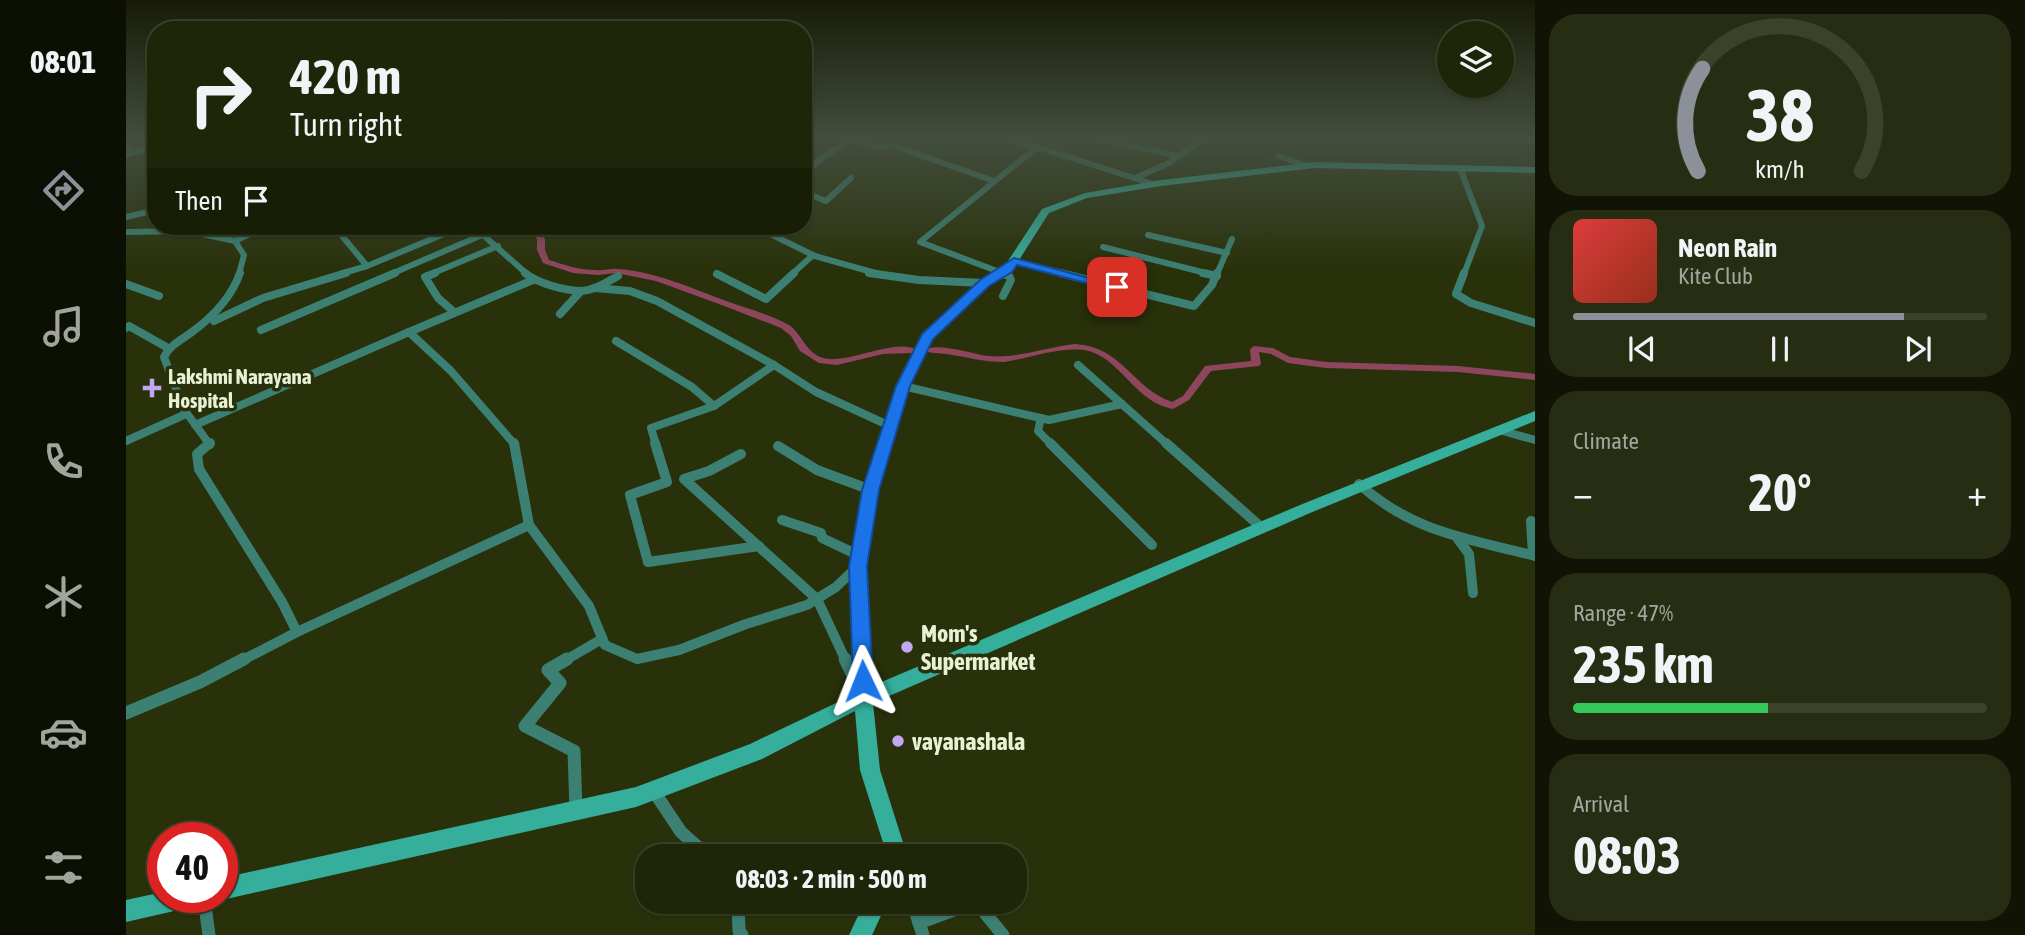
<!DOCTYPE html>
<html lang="en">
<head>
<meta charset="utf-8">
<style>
	body { margin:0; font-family:"Asap Condensed",sans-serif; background:#272d12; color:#f1f3f6; height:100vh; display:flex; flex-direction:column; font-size:26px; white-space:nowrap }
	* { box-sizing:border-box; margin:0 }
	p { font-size:23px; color:#a1a59c }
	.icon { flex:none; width:38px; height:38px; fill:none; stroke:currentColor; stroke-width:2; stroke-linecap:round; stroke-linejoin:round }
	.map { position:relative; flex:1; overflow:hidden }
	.sheet { display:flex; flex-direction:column; gap:14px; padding:14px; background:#111404; width:490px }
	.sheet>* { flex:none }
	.top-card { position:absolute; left:21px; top:21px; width:665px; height:214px; border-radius:28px; box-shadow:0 2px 5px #0004,0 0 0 2px #3c4229; background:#1f2508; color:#f1f3f6; overflow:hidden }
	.buttons { position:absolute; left:1311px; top:21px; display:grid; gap:14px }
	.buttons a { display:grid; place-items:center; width:77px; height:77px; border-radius:50%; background:#1f2508; box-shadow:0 2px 5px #0004,0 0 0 2px #3c4229; font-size:35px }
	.speed { position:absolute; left:21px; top:822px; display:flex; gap:14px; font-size:35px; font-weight:700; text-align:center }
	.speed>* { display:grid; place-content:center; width:91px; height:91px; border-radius:50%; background:#1f2508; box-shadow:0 2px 5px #0004,0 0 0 2px #3c4229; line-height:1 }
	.speed .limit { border:10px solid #d22; background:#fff; color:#111 }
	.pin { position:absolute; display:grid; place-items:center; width:60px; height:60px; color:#fff; margin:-30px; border-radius:14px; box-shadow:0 4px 10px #0006 }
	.me { position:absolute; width:77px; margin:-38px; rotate:358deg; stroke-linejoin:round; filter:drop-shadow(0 0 5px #0008) }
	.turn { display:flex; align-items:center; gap:24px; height:147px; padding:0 28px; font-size:32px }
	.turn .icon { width:91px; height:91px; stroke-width:2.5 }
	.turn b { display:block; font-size:49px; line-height:60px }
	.then { display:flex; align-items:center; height:66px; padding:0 28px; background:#0003; gap:14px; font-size:26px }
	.big { font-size:52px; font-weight:700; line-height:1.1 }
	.sheet .tile { flex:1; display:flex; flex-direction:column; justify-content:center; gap:10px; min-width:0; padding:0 24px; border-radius:28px; background:#272d12 }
	.sheet .dial { align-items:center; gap:0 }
	.dial svg { height:182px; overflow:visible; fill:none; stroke:#3c4229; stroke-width:7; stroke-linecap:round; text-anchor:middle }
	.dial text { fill:#f1f3f6; stroke:none }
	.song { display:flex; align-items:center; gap:21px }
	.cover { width:84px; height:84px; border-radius:10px; background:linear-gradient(135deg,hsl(0 70% 55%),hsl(10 70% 35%)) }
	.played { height:7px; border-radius:4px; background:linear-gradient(90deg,#8c9099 80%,#3c4229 80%) }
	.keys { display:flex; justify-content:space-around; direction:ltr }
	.heat { display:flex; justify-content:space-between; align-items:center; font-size:38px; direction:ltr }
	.charge { height:10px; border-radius:5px; background:linear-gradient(90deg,#34c759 47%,#3c4229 0) }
	.trip { position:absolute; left:509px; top:844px; width:392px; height:70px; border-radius:28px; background:#1f2508; box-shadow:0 2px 5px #0004,0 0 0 2px #3c4229; font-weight:700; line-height:70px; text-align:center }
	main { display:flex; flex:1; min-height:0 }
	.tabs { display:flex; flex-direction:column; width:126px; justify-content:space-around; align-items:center; background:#0c0f03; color:#a1a59c }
	.tabs .icon { width:49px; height:49px }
	.tabs .current { color:#8c9099 }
	.tabs b { font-size:32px; color:#f1f3f6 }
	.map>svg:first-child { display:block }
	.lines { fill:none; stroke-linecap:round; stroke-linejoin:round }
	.canal { fill:#8e465e; fill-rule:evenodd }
	.street-far3 { stroke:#3c8074; stroke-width:6 }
	.street-far2 { stroke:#3c8074; stroke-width:8 }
	.street-far1 { stroke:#3c8074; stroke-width:10 }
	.street { stroke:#3c8074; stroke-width:13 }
	.secondary { fill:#35af9c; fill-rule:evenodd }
	.route { fill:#1a73e8; stroke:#114b97; stroke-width:2 }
	.poi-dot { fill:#c2a8f2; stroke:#29310a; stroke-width:2.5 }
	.labels { text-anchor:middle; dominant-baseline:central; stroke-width:7; stroke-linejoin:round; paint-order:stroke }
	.poi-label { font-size:21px; font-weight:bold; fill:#e8f0d5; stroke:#29310a; text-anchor:start }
	.near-poi-label { font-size:24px; font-weight:bold; fill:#e8f0d5; stroke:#29310a; text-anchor:start }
</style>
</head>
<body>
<main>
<nav class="tabs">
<b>08:01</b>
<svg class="icon current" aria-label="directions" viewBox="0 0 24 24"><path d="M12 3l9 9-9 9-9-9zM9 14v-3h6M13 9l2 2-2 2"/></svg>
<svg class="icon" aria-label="music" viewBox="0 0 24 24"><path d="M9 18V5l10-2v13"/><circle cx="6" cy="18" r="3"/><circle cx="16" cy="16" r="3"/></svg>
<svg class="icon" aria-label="phone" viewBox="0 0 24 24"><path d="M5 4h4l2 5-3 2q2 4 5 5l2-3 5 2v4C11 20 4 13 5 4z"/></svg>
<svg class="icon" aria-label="climate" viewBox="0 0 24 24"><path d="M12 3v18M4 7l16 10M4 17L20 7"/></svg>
<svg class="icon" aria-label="car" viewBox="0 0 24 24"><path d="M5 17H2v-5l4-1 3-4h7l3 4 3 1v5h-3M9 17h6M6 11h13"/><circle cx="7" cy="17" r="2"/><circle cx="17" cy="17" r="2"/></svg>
<svg class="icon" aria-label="filters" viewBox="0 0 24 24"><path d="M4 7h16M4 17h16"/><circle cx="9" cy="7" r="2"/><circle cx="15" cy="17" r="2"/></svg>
</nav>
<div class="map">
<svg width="1409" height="935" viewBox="0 0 1409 935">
	<rect width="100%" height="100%" fill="#29310a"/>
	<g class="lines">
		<g class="canal">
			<path d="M401 226H409L419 239V250L423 260C439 265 453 270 470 270 477 271 484 268 491 269 529 271 567 289 603 302 620 308 648 316 663 325 676 334 680 353 697 358 721 365 770 337 791 350L786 353 757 354 711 365 693 363 674 351 665 336 655 328 601 307 530 281 490 273 472 275 447 273 417 263 411 250V239Z"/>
			<path d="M949 344C997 347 1006 388 1046 402L1057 396 1079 366 1125 361 1124 349 1128 346 1147 348 1164 357 1200 362 1332 366 1409 374V380L1332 372 1200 368 1162 363 1145 354 1133 352 1135 364 1133 366 1085 371 1063 400 1047 409C1038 407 1030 404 1022 398 1002 384 985 354 958 350 932 347 904 358 878 362 858 362 840 357 821 354 813 353 805 354 798 350 811 342 846 354 862 356 891 359 920 347 949 344Z"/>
		</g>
		<g class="street-far3">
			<path d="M726 139 756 148 763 144 868 181"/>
			<path d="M974 139 1053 156"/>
			<path d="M0 143 4 150 0 155"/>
			<path d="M911 147 1027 184"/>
			<path d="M0 155 30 146"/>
			<path d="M1152 156 1181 166"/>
			<path d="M1334 168 1356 226 1338 274"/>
			<path d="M677 177 693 160 725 139"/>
			<path d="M1009 178 1043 163 1077 139"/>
			<path d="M677 192 700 201 725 178"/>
			<path d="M0 217 30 210"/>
			<path d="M347 226 401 274"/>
			<path d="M628 226 689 256 753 274"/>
			<path d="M0 232 62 231 109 241 140 226"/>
			<path d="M1022 235 1101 253"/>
			<path d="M109 241 118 255 113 274"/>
			<path d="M977 247 1084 274"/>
			<path d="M888 261 941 274"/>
			<path d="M241 266 337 226"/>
			<path d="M214 274 241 266 212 231 219 226"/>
			<path d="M265 274 356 235"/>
			<path d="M305 274 372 246"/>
			<path d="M666 274 687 255"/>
			<path d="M879 274 794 242 911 147 883 139"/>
			<path d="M1091 274 1106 239"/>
		</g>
		<g class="street-far2">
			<path d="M309 273 299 277 312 298 328 312"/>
			<path d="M399 273C411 283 439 291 456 291 469 290 481 282 492 276"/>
			<path d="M743 273 793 280 858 283"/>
			<path d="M874 273 883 276 885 280 877 296"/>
			<path d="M934 273 1068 306 1086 285 1091 273"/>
			<path d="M1077 273 1091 276"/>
			<path d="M1338 273 1330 294 1345 303 1409 323"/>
			<path d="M591 274 640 299 668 273"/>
			<path d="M0 284 33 296"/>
			<path d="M469 288 504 291 531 301 648 365 690 392 764 426"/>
			<path d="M434 314 455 291"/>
			<path d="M88 321 137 298 220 273"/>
			<path d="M0 328 3 326 42 348"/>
			<path d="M135 330 269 273"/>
			<path d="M283 332 407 280"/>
			<path d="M490 341 566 387 588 406 648 365"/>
			<path d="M952 365 1042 445"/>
			<path d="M777 386 923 420 996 404"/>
			<path d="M915 418 912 431 926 445"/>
			<path d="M69 425 283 332 325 371 389 445"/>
			<path d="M1373 430 1409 440"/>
			<path d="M0 441 60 414"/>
			<path d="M84 445 57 408 38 357C44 345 55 340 66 332 88 316 105 298 114 273"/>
			<path d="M530 445 525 428 588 406"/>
		</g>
		<g class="street-far1">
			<path d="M84 443 71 454 73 469 156 602 171 632"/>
			<path d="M388 443 403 525 463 606 479 645 511 659 553 650 620 624 681 605 710 587 732 566"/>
			<path d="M529 443 541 482 504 495 522 562 633 546"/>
			<path d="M924 443 1026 545"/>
			<path d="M1040 443 1136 528"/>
			<path d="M652 446 691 470 745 490"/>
			<path d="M615 454 583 471 558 479 691 599 720 661"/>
			<path d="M1233 484C1288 533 1341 538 1409 556"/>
			<path d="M656 520 695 533 696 538 734 556"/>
			<path d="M1405 521 1407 555"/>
			<path d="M1332 539 1343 554 1347 593"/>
			<path d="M115 661 171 632 403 525"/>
			<path d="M438 661 476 639"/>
		</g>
		<g class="street">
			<path d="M441 659 422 670 434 683 399 726 448 751 450 810"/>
			<path d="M719 659 733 688"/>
			<path d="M0 713 74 682 118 659"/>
			<path d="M527 790 555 832 582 856"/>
			<path d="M78 898 83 935"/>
			<path d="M612 901 613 931 616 935"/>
			<path d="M786 901 797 935"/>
			<path d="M793 923 850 902 877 935"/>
		</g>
		<g class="secondary">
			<path d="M1395 139H1409V144L1396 141Z"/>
			<path d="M1188 162 1409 167V173L1188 168 1035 186 961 198 923 213 886 271 862 285 806 339 783 386 752 490 740 566 746 686 1174 505 1409 411V421L1184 513 747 703 754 770 780 852 779 856H759L760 852 734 770 729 711 636 759 510 807 96 900 92 898H96V878L510 787 624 744 729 694 724 566 738 490 771 386 797 334 854 281 878 267 916 209 959 193 1035 180Z"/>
			<path d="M37 892V898H68L65 906 57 909 0 922V900Z"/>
			<path d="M739 901H762L746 935H723Z"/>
		</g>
	</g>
	<linearGradient id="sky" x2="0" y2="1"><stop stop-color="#171b06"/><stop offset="0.51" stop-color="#434e3e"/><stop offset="1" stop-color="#434e3e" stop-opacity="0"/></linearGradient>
	<rect width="1409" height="270" fill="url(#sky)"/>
	<path class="route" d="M888 258 997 287 991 291 891 265 886 272 863 286 807 339 784 386 753 490 741 566 747 681 744 687 737 690 730 687 727 681 723 566 736 490 770 386 796 334 854 280Z"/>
	<g class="poi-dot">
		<path d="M22.5 377.5h7v7h7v7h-7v7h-7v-7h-7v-7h7z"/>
		<circle cx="781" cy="647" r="7"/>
		<circle cx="772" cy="741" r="7"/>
	</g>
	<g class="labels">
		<g class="poi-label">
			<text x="42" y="376">Lakshmi Narayana<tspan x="42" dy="24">Hospital</tspan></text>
		</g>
		<g class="near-poi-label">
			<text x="795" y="633">Mom's<tspan x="795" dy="28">Supermarket</tspan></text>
			<text x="786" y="741">vayanashala</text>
		</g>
	</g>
</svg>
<div class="buttons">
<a><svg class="icon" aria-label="layers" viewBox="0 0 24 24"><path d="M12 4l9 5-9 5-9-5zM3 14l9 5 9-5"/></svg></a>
</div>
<div class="speed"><div class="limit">40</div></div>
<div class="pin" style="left:991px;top:287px;background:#d93025"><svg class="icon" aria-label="arrive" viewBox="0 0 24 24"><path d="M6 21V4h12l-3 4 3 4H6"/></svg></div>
<svg class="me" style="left:737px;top:681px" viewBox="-20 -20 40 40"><path d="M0-17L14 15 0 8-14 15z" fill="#1a73e8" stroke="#fff" stroke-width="4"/></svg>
<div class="trip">08:03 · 2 min · 500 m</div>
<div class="top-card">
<div class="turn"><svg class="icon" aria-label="right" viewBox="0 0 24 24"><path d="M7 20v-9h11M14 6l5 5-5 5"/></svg><div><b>420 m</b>Turn right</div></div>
<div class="then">Then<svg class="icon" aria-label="arrive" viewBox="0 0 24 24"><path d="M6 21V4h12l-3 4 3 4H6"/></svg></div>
</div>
</div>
<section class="sheet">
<div class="tile dial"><svg viewBox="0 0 100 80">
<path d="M14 69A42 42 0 1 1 86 69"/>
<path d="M14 69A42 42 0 0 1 16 24" stroke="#8c9099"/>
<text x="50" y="56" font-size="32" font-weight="700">38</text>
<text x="50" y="72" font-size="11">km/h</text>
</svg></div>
<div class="tile">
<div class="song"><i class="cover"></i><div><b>Neon Rain</b><p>Kite Club</p></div></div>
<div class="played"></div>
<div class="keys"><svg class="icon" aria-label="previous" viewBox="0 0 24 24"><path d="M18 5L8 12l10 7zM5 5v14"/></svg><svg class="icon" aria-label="pause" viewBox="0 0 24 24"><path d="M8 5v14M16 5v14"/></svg><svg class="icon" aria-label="next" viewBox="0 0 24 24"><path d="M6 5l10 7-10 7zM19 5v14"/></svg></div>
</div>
<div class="tile"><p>Climate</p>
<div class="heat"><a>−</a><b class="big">20°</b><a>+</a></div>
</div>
<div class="tile"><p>Range · 47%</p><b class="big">235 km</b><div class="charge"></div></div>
<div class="tile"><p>Arrival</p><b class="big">08:03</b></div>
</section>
</main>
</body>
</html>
